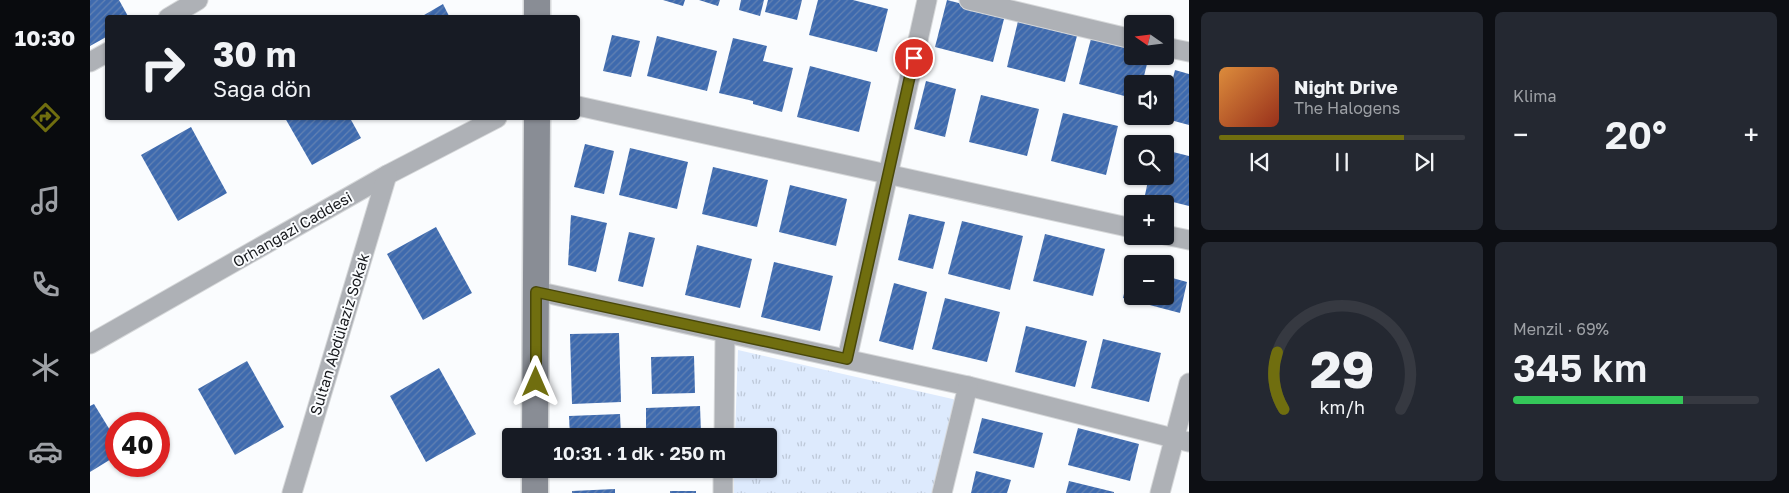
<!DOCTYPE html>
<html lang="tr">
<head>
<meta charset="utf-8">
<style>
	body { margin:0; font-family:"Golos Text",sans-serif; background:#242831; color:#f1f3f6; height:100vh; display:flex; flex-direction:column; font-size:19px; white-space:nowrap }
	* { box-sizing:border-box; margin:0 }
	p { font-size:16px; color:#9ea1a6 }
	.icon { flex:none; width:28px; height:28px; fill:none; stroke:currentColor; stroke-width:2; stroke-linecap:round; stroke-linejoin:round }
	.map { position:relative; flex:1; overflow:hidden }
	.drawer { display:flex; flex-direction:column; gap:12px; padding:12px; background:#0d0f14; width:600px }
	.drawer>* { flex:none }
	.banner { position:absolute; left:15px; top:15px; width:475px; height:105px; border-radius:5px; box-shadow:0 1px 4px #0004; background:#171b24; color:#f1f3f6; overflow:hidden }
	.needle { width:32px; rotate:284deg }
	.buttons { position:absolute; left:1034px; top:15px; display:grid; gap:10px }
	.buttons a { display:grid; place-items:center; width:50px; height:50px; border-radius:5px; background:#171b24; box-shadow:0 1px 4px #0004; font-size:25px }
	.speed { position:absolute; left:15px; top:412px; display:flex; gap:10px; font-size:25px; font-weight:700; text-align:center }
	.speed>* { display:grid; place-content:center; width:65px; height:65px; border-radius:50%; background:#171b24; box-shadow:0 1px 4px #0004; line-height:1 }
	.speed .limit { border:8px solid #d22; background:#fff; color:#111 }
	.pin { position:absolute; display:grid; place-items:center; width:42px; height:42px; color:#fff; margin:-21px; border:2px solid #fff; border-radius:50%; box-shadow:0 1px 5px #0007 }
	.me { position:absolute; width:55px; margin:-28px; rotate:0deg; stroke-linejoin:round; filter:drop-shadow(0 0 4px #0008) }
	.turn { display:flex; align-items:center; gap:18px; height:105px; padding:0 25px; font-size:22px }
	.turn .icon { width:65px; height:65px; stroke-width:2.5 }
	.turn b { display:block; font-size:35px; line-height:42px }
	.big { font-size:38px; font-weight:600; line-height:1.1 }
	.drawer .tile { flex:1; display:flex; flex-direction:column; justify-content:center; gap:8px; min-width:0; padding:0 18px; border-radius:8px; background:#242831 }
	.drawer .dial { align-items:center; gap:0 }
	.dial svg { height:130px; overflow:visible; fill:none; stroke:#363941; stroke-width:7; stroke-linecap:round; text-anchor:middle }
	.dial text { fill:#f1f3f6; stroke:none }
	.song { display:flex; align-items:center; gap:15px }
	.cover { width:60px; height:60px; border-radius:8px; background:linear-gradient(135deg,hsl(30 70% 55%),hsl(10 70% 35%)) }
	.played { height:5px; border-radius:2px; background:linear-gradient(90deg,#706e0f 75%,#363941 75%) }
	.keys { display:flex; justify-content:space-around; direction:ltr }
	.heat { display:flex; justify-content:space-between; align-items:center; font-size:28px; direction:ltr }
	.charge { height:8px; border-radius:4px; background:linear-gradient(90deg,#34c759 69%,#363941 0) }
	.drawer .tiles { flex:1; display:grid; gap:12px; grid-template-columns:repeat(2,1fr) }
	.trip { position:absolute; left:412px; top:428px; width:275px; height:50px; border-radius:5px; background:#171b24; box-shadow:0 1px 4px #0004; font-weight:600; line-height:50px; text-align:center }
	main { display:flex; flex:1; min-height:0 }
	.menu { display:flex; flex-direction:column; width:90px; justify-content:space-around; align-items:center; background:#090b0e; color:#9ea1a6 }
	.menu .icon { width:35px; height:35px }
	.menu .selected { color:#706e0f }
	.menu b { font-size:22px; color:#f1f3f6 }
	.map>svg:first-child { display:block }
	.park { fill:url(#park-tufts) }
	.building { fill:url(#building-hatch) }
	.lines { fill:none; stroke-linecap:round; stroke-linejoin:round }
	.street-casing { stroke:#d6d8da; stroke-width:21 }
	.secondary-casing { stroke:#d6d8da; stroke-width:29 }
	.street { stroke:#aeb1b6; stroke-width:19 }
	.secondary { stroke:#898d95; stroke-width:26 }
	.route-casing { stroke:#49480a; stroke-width:12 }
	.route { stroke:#706e0f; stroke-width:9 }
	.labels { text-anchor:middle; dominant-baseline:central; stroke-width:4; stroke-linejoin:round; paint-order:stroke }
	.street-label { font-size:15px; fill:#16181c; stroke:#fafcfe }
</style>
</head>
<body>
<main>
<nav class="menu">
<b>10:30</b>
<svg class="icon selected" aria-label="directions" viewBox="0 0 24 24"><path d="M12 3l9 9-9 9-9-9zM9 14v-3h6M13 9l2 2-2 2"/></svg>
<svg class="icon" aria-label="music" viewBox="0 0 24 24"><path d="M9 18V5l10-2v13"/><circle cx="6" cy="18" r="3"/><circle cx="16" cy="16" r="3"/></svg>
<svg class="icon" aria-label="phone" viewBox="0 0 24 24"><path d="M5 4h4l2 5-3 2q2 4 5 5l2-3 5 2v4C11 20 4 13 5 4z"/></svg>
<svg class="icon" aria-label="climate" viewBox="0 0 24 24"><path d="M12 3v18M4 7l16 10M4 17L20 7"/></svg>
<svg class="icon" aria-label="car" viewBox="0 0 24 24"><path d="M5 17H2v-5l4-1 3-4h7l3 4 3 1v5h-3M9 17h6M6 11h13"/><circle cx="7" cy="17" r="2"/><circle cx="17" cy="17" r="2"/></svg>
</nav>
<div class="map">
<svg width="1099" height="493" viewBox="0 0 1099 493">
	<defs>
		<pattern id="park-tufts" width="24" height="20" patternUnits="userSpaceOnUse" patternTransform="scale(1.25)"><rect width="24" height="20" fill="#ddeafd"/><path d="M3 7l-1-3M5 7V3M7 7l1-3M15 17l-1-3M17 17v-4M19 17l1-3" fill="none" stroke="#bdc8d8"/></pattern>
		<pattern id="building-hatch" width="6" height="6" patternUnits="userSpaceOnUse" patternTransform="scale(1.25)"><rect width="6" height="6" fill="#3e6aae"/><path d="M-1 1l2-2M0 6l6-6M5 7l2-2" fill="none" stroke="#6382b2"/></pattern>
	</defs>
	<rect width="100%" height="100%" fill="#fafcfe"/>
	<path class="park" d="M648 350 867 400 844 493H644V469H679V436H645Z"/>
	<g class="building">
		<path d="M0 0H29L39 18H18V36L0 46Z"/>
		<path d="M573 0H595L593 6Z"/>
		<path d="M609 0H630L628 6Z"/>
		<path d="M651 0H674L670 16 649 10Z"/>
		<path d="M678 0H712L707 20 675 12Z"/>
		<path d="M728 0H763L798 9 787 52 719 35Z"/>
		<path d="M857 0 915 15 903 62 845 47Z"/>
		<path d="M353 4 360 18H329Z"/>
		<path d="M929 17 988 32 975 82 917 67Z"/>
		<path d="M522 35 550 41 541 77 513 71Z"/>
		<path d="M1002 35 1042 45V56H1059L1052 84H1042V98L989 84Z"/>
		<path d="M567 36 627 51 617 91 557 76Z"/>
		<path d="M643 38 677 46 673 61 703 68 692 112 663 104V101L629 93Z"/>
		<path d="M720 66 781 82 769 132 707 117Z"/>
		<path d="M1085 70 1099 74V125L1073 118 1075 116V110Z"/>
		<path d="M836 81 866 89 855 137 824 129Z"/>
		<path d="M891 95 949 109 937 156 879 142Z"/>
		<path d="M973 113 1028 126 1016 175 961 161Z"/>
		<path d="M195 118H260L271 138 222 165Z"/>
		<path d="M101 127 137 193 88 221 51 155Z"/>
		<path d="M495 144 524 151 514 194 484 187Z"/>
		<path d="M540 148 598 162 587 209 529 195Z"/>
		<path d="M1075 150 1099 156V206L1055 195 1059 176H1075Z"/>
		<path d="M623 167 678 180 667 227 612 214Z"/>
		<path d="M700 185 757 199 746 246 689 232Z"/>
		<path d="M819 214 855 222 843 269 808 260Z"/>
		<path d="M481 215 517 223 506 272 478 265Z"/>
		<path d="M872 221 933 236 920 290 858 274Z"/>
		<path d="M346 227 382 293 333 320 297 254Z"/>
		<path d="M539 232 565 238 553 287 528 281Z"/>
		<path d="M955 234 1015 249 1003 296 943 281Z"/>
		<path d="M607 245 662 259 650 308 595 295Z"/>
		<path d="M684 262 743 276 730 331 671 317Z"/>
		<path d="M1040 267 1042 268V296H1075V276L1097 282 1090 313 1033 298Z"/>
		<path d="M804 283 837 292 823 350 789 341Z"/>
		<path d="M855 298 910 312 897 362 842 349Z"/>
		<path d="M936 326 997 341 985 387 925 372Z"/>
		<path d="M529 333 531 402 482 404 480 334Z"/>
		<path d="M1013 339 1071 353 1059 402 1001 388Z"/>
		<path d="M604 356 605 393 562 394 561 357Z"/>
		<path d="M157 361 194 427 145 455 108 389Z"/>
		<path d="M349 368 386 434 336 462 300 396Z"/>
		<path d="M4 404 26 440V456L0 472V406Z"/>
		<path d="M610 406 611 433 556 435V408Z"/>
		<path d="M530 414 531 436H480L479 416Z"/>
		<path d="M892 418 953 433 944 468 883 453Z"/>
		<path d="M988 428 1049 444 1040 481 978 465Z"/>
		<path d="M481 469H532V476L481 478Z"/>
		<path d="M886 471 921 480 917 493H881Z"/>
		<path d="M979 481 1024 492V493H976Z"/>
		<path d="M525 489V493H482V491Z"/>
		<rect x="580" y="491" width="26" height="2"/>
	</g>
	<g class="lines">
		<g class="street-casing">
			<g id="street">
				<path d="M879 0 1042 39"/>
				<path d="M78 18 108 0"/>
				<path d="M1075 47 1099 52"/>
				<path d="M0 62 18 52"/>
				<path d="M488 106 1042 228"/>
				<path d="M1075 235 1099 240"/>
				<path d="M446 291 878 386 1099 442"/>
				<path d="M0 344 297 175 407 118"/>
				<path d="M757 359 837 0"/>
				<path d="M634 436 635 333"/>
				<path d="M202 493 297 175"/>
				<path d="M633 493V469"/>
				<path d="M852 493 878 386"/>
				<path d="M1070 493 1099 383"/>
			</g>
		</g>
		<g class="secondary-casing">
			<g id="secondary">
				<path d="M447 18V0"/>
				<path d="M445 436 447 118"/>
				<path d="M445 493V469"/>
			</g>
		</g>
		<use href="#street" class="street"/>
		<use href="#secondary" class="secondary"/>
	</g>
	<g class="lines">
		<g class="route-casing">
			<path id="route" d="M446 382V292L757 359 824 58"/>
		</g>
		<use href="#route" class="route"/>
	</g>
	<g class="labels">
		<g class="street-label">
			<text transform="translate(202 229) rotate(-30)">Orhangazi Caddesi</text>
			<text transform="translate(249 334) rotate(-73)">Sultan Abdülaziz Sokak</text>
		</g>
	</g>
</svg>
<div class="buttons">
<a><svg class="needle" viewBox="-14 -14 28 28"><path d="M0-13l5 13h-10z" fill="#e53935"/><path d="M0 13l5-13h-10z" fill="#9ea1a6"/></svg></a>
<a><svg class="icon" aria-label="sound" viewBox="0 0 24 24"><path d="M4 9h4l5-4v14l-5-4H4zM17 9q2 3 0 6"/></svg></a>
<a><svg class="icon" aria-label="search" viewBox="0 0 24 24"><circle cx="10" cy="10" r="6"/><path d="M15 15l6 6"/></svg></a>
<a>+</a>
<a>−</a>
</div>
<div class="speed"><div class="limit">40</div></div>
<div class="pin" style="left:824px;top:58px;background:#d93025"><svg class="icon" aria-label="arrive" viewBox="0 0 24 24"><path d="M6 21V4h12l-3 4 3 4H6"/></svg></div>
<svg class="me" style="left:446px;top:382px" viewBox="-20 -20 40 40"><path d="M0-17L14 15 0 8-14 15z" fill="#706e0f" stroke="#fff" stroke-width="4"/></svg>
<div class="trip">10:31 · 1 dk · 250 m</div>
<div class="banner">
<div class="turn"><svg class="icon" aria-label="right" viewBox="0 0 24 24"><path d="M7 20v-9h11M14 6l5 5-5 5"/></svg><div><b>30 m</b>Sağa dön</div></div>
</div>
</div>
<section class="drawer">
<div class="tiles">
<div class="tile">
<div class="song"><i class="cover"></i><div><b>Night Drive</b><p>The Halogens</p></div></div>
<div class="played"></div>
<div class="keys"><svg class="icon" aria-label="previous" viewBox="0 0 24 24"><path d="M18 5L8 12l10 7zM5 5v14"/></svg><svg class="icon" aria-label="pause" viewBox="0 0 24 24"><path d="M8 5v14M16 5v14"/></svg><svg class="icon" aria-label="next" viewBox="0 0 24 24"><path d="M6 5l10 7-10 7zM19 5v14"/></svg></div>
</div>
<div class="tile"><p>Klima</p>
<div class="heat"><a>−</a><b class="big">20°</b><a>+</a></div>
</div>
<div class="tile dial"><svg viewBox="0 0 100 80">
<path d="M14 69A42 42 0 1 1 86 69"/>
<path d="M14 69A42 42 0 0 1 10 34" stroke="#706e0f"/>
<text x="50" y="56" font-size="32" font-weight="700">29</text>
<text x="50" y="72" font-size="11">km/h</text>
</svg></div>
<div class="tile"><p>Menzil · 69%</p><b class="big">345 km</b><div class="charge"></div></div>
</div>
</section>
</main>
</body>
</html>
